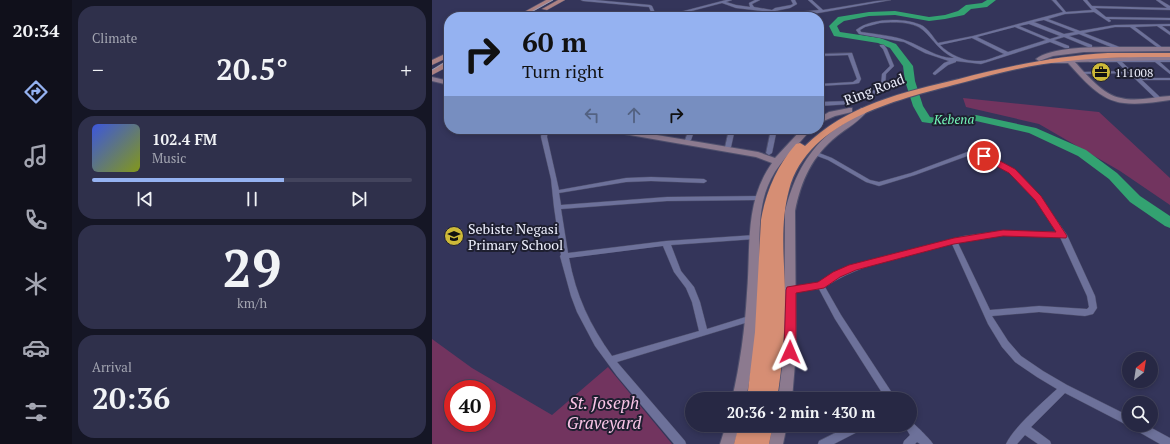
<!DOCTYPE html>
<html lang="en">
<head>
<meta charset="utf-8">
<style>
	body { margin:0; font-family:"PT Serif",serif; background:#2f304b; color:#f1f3f6; height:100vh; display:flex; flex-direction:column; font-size:15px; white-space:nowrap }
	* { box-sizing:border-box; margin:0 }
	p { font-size:13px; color:#a4a6b2 }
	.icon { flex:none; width:22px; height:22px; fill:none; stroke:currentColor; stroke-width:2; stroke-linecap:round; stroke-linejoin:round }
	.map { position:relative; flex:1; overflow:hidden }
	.drawer { display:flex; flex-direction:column; gap:6px; padding:6px; background:#151625; width:360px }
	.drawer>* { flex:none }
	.top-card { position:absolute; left:12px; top:12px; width:380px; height:122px; border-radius:16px; box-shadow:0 2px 6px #0003,0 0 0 1px #43445d; background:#95b2f1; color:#111; overflow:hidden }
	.needle { width:26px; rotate:30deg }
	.fabs { position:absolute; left:690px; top:352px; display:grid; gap:8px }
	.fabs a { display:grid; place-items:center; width:36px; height:36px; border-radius:50%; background:#272844; box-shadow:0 2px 6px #0003,0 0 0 1px #43445d; font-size:20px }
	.speed { position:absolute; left:12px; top:380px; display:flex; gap:8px; font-size:20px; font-weight:700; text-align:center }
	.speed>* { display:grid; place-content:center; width:52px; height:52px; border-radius:50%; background:#272844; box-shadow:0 2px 6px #0003,0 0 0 1px #43445d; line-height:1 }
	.speed .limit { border:6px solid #d22; background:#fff; color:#111 }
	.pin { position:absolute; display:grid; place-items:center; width:34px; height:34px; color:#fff; margin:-17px; border:2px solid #fff; border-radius:50%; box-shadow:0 1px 4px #0007 }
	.me { position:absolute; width:44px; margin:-22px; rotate:1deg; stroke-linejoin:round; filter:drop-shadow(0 0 3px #0008) }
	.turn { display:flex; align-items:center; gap:14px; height:84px; padding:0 12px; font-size:18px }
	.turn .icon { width:52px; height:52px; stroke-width:2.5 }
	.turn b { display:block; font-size:28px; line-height:34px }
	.lanes { display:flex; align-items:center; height:38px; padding:0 12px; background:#0003; justify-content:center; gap:20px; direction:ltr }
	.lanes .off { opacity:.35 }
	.big { font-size:30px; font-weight:700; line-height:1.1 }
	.drawer .widget { flex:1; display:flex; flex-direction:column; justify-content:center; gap:6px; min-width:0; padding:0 14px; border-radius:16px; background:#2f304b }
	.drawer .dial { align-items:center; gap:0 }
	.dial b { font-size:52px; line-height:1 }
	.song { display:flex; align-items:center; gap:12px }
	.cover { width:48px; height:48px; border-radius:6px; background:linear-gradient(135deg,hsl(230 70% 55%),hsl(70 70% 35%)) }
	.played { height:4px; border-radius:2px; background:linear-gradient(90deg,#95b2f1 60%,#43445d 60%) }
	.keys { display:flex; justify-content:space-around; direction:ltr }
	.heat { display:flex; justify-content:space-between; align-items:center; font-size:22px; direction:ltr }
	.trip { position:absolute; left:253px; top:392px; width:232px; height:40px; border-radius:20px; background:#272844; box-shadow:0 2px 6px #0003,0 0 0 1px #43445d; font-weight:700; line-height:40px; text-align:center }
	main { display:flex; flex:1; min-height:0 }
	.tab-bar { display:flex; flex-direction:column; width:72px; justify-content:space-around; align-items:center; background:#10101b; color:#a4a6b2 }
	.tab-bar .icon { width:28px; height:28px }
	.tab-bar .selected { color:#95b2f1 }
	.tab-bar b { font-size:18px; color:#f1f3f6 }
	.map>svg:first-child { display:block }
	.green { fill:#72345f; fill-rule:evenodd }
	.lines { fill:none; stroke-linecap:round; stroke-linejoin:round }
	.river { fill:#33a271; fill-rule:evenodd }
	.street-casing { stroke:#4e4f6c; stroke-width:1 }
	.secondary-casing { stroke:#4e4f6c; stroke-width:2 }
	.primary-casing { stroke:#4e4f6c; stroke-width:1 }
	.highway-casing { stroke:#4e4f6c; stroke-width:2 }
	.street { fill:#6d719a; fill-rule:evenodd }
	.secondary { fill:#8c7a8f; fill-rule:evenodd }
	.primary { fill:#ac8283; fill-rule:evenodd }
	.highway { fill:#d68e74; fill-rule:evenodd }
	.tram { stroke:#9a9cb4; stroke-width:1 }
	.route { fill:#e11d48; stroke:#92132f }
	.labels { text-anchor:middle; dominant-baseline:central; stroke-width:4; stroke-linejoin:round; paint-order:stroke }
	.far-poi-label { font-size:12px; fill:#edeffd; stroke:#1e1f30; text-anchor:start }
	.far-water-label { font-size:13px; font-style:italic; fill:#76fabb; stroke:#1e1f30 }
	.street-label { font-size:14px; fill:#edeffd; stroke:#1e1f30 }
	.poi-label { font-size:14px; fill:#edeffd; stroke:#1e1f30; text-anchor:start }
	.near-park-label { font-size:17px; font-style:italic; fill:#f9c4e6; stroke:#1e1f30 }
</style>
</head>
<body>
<main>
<nav class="tab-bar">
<b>20:34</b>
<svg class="icon selected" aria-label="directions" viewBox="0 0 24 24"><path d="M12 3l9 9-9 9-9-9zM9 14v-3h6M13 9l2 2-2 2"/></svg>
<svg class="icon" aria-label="music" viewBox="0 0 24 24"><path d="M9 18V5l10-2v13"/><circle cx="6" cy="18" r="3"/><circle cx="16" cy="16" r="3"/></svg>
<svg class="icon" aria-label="phone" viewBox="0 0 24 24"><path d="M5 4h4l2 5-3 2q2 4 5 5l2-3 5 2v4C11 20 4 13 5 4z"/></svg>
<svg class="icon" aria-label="climate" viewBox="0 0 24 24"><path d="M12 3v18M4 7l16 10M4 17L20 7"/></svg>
<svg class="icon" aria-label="car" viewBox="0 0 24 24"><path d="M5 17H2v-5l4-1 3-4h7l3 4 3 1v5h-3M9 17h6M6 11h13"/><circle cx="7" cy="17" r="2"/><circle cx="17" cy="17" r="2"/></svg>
<svg class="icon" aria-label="filters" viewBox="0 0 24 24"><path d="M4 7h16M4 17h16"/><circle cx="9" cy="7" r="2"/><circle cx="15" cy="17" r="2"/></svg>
</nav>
<section class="drawer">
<div class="widget"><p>Climate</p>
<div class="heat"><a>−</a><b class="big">20.5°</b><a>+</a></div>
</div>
<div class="widget">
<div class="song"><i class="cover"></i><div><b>102.4 FM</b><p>Music</p></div></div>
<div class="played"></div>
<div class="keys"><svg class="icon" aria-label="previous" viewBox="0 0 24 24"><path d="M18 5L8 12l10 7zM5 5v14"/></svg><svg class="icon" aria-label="pause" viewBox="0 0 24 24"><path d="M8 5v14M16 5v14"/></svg><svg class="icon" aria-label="next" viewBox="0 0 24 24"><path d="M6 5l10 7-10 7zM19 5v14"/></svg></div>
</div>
<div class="widget dial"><b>29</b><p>km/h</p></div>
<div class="widget"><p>Arrival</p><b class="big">20:36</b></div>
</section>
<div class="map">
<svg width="738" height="444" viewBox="0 0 738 444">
	<rect width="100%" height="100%" fill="#34355a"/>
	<g class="green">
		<path d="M531 98 667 112 738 178V205L688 171 607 124 534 107Z"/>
		<path d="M0 339 40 368 120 415 176 367 240 444H0ZM21 389H55V423H21Z"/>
	</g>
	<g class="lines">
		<path class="river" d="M555 0H564L555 7 539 9 532 15 513 19 497 21 463 15 437 16 412 21 405 26 408 32 448 38 464 44 481 66 483 81 491 106 498 117 511 119 544 115 604 128 654 150 685 173 708 196 738 216V228L733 226 698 202 677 179 646 156 597 133 544 121 511 125 490 122 481 106 473 81 471 66 458 48 446 43 402 36 397 26 406 17 437 12 463 11 497 17 513 15 526 11 534 5 550 3Z"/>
		<g class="street-casing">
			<g id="street">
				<path d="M149 0H163L218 5 220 6 224 15 248 12 294 0H300L294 2 304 5 318 7 317 3 323 0H328L320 4 322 7 340 10 343 8 359 5 361 4 359 0H363L365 4 358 8 343 11 356 13 387 10 376 0H380L391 10 445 1 459 0 381 14 356 15 341 13 339 14 337 13 338 12 304 8 290 3 248 14 221 17 217 7 151 1Z"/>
				<path d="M620 0H624L634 12 660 10 651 0H655L660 6 735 8 724 0H728L738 6V10L663 8 674 17 738 18V20L677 19 679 21 677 22 662 12 633 14 616 19 648 31 683 25 738 24V26H730L738 32V35L725 26 703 27 731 48V50H729L698 27H683L652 33 690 48V50H686L647 34 637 36 660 45V47H656L632 37 622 40 637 46V48H633L618 42 549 64 524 61V62L516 65 503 75 501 74V73L512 63 517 61 493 53 472 42 427 34 424 30C438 18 474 17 491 26 497 30 501 37 506 43L541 36 631 12ZM612 20 643 32 632 34 602 22ZM448 23C461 22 480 21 491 30 503 41 506 50 522 58 507 59 489 46 475 41 464 36 442 34 429 32L428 30 433 27ZM597 24 628 36 618 39 587 26ZM583 27 614 40 576 52 545 37ZM540 38 572 54C565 56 555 61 548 61 533 62 518 55 508 45Z"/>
				<path d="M102 14 133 16 135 17 101 16V14Z"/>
				<path d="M448 45H452L455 49 462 66 454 74 453 88 436 98 420 104 387 106V102L417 101 432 96 449 86 450 74 458 66 451 49 448 46Z"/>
				<path d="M420 53 429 79 427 83 422 84 387 86V84L421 82 425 79 416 55 387 56V54Z"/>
				<path d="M685 59 687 60H721L723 59 738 60V62H728L738 71V74L723 62H690L707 78H738V80H710L729 98V100H725L697 73 649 74 647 73 649 72 694 71 685 62H658L656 61 658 60H683Z"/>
				<path d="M110 129H116L115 137 127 190 194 178 219 177 272 179 275 181 272 183 219 181 194 182 127 193 129 205 235 197 327 196 330 198 327 200 235 201 129 209 136 253 234 241 323 235 327 237 323 239 239 245 249 271 262 287 268 302 275 329 320 315 323 316 324 318 323 320 185 362 253 441 254 444H242L185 376 163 346 145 312 139 296 128 256 129 255 122 207 119 179 109 137ZM231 246 242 272 254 288 260 302 267 331 180 356C158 325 144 296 137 258Z"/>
				<path d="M257 129H263L259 140 256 142 253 140Z"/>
				<path d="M297 129H303L299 147 296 149 293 147Z"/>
				<path d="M339 129H345L340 153 337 155 334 153Z"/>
				<path d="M382 151 400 158 438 180 447 182 479 173 538 151 554 155 582 170 608 197 635 235 663 296 665 308 661 314 653 316 607 312 560 316 576 341 589 356 611 371 635 385 697 416V425H699L697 426 693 424 633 393 599 427 618 441 619 444H606L593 435 585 444H574C581 428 611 402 625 389L605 377 583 362 570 347 556 324 520 244C478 254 429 263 393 287L409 315 464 399H454L403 319 387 289 359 292 356 291 355 289 356 287 387 283 406 272 425 264 532 236 570 231 626 232 604 199 578 172 550 157 538 155 483 175 447 186 434 182 396 160 380 154V152ZM578 235 628 237 655 296 657 307 655 309 607 306 558 310 526 243 557 237Z"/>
				<path d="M478 421C481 422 500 441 501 444H488L485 442 483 444H471L472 441 478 435 472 425H478Z"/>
				<path d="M419 425H434L433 428 402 444H386L387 441Z"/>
				<path d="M699 425H714L738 438V444H728L700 428Z"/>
			</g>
		</g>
		<g class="secondary-casing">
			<g id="secondary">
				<path d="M689 47H738V51L652 52 621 56 607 61 604 59C620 46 669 47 689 47Z"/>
				<path d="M738 56V60L643 62C655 75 671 95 689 98 704 102 722 97 738 96V100C723 102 707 105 692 103 668 101 651 79 636 63H618L615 61 618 59Z"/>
				<path d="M0 77 17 81V85L0 81Z"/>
				<path d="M417 108H420V112L403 116 387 123V118L397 112Z"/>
				<path d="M429 108H435L436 110C428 121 415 128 405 136 380 156 369 181 363 211L364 352 360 399H346L352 352 353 211C361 180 373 154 398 133 409 125 421 119 429 108Z"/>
				<path d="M171 129H189L326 152 343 158 370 129H379C366 146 349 159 339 179 323 210 329 247 327 281 326 321 322 360 314 399H300C308 364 313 329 315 293 319 248 312 202 340 163L324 157 175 131Z"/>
				<path d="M294 425H308L302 444H288Z"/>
				<path d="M341 425H355L351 444H337Z"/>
			</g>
		</g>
		<g class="primary-casing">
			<g id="primary">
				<path d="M114 0H121L91 17H83Z"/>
				<path d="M126 0H133L115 10 110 9Z"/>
				<path d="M17 52V57L0 65V60Z"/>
				<path d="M14 61H17V66L0 75V70Z"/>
			</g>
		</g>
		<g class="highway-casing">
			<g id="highway">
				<path d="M676 53H738V57C704 57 670 57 636 61 601 64 567 73 533 82 472 98 376 118 357 190 348 223 352 257 353 291 353 327 351 363 345 399H315L323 332 329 220C334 191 345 166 364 144L368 143 373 146C414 105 472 92 527 79 576 66 625 56 676 53Z"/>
				<path d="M307 425H341L337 444H302Z"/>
			</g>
		</g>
		<use href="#street" class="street"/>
		<use href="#secondary" class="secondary"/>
		<use href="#primary" class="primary"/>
		<use href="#highway" class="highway"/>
		<g class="tram">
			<path d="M90 17 121 0"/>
			<path d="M0 70 17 60"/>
		</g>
	</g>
	<path class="route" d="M549 154H555L583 169 609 196 635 236 634 238 571 236 522 244 424 270 408 277 392 288 364 293V352L362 355 358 356 354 355 352 352 354 290 355 287 386 282 401 272 417 265 522 238 571 230 624 232 603 200 577 173 549 158Z"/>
	<defs>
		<g id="office-disc" transform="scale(1)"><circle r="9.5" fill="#cdb938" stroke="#1e1f30"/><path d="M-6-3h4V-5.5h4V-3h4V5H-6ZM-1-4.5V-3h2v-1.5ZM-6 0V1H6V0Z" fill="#111"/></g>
		<g id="school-disc" transform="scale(1)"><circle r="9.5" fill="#cdb938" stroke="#1e1f30"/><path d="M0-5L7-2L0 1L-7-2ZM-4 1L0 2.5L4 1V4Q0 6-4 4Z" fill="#111"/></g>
	</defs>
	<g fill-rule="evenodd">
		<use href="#office-disc" x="669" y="72"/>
		<use href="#school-disc" x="22" y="236"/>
	</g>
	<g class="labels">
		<g class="far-poi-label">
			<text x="683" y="72">111008</text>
		</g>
		<g class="far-water-label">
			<text transform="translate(522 119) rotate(-1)">Kebena</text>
		</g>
		<g class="street-label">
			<text transform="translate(442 89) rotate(-21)">Ring Road</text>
		</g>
		<g class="poi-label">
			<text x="36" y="228">Sebiste Negasi<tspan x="36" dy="16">Primary School</tspan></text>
		</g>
		<g class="near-park-label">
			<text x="172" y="402">St. Joseph<tspan x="172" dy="20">Graveyard</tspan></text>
		</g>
	</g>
</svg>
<div class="fabs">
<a><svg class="needle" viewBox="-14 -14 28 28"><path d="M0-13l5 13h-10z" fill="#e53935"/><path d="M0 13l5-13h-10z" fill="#a4a6b2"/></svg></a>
<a><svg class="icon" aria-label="search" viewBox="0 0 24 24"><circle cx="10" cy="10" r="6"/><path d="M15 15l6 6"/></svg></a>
</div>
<div class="speed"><div class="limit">40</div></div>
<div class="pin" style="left:552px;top:156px;background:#d93025"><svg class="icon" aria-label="arrive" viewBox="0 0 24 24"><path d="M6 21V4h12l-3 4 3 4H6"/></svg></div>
<svg class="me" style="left:358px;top:352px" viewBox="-20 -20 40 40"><path d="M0-17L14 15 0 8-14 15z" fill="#e11d48" stroke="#fff" stroke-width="4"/></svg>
<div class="trip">20:36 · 2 min · 430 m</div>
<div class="top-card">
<div class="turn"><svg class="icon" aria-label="right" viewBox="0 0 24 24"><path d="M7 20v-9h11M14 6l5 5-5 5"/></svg><div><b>60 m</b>Turn right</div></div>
<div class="lanes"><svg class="icon off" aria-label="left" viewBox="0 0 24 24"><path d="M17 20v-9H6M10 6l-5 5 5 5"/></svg><svg class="icon off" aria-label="ahead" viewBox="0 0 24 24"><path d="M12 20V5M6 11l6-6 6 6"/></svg><svg class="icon" aria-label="right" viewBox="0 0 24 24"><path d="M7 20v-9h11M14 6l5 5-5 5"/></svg></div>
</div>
</div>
</main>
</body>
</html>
